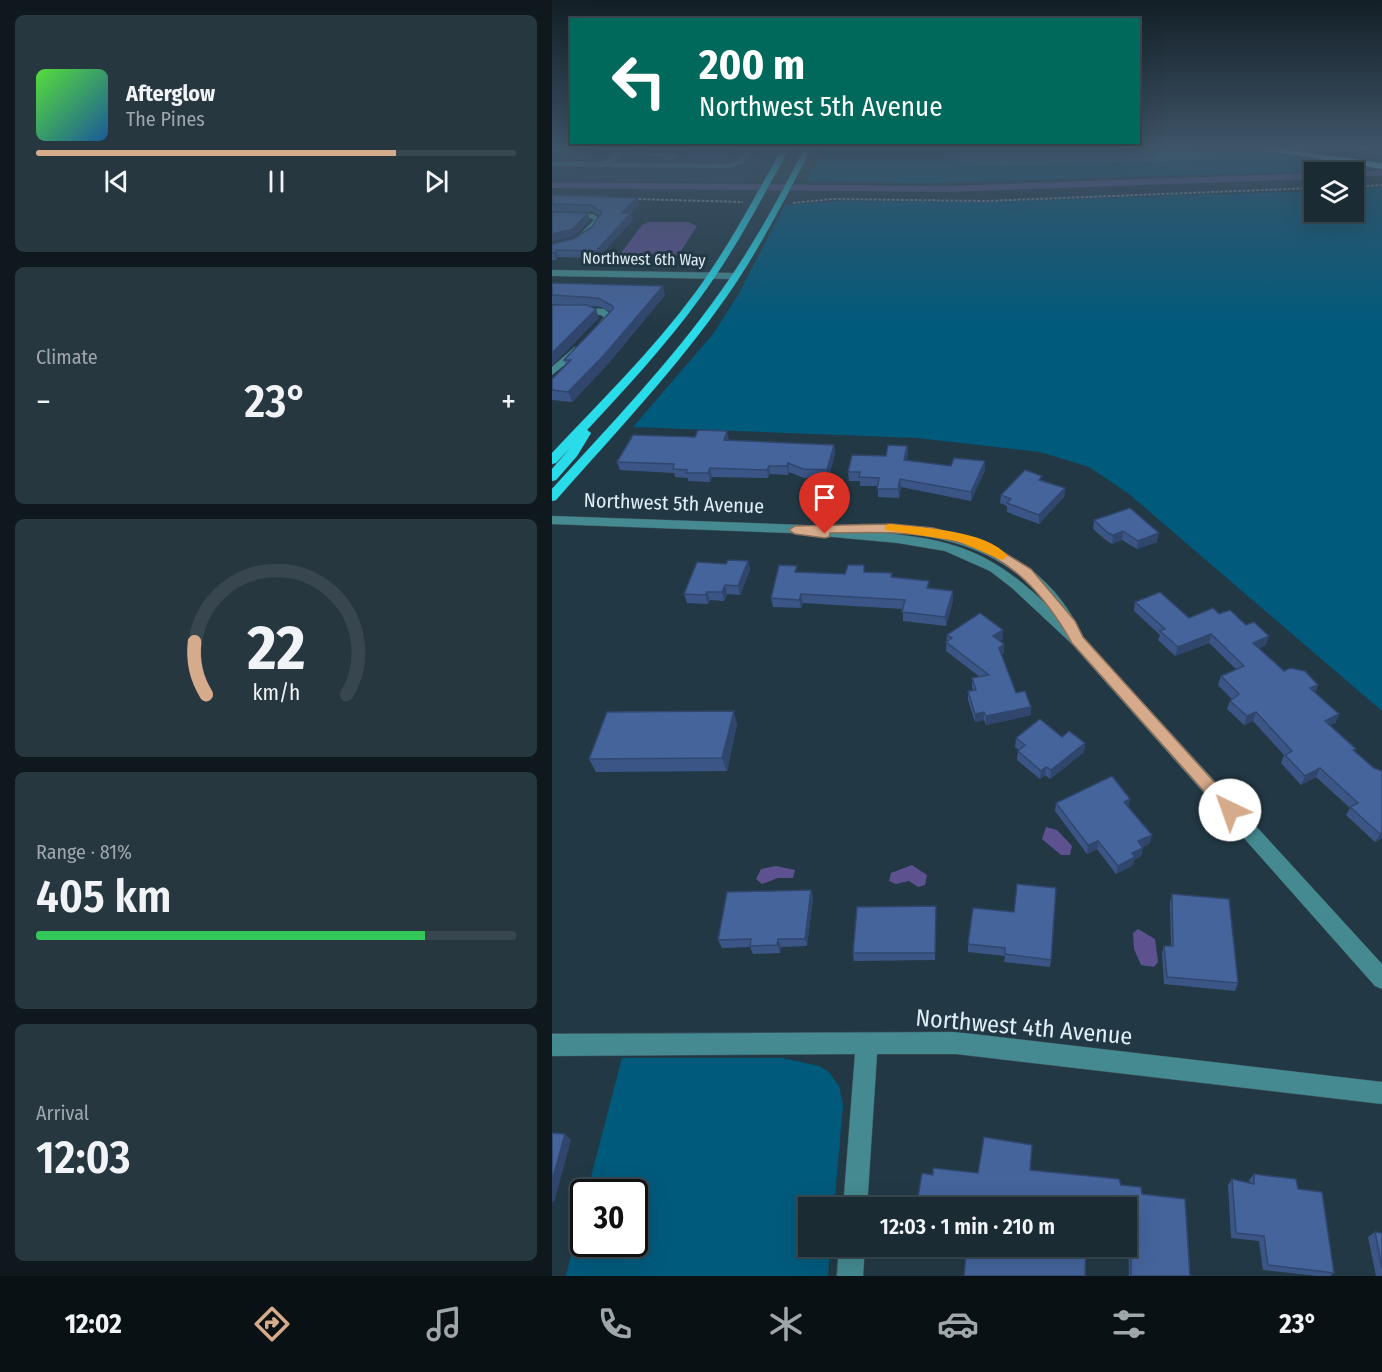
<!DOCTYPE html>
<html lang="en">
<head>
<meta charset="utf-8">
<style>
	body { margin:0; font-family:"Fira Sans Condensed",sans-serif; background:#273740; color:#f1f3f6; height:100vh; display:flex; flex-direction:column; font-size:22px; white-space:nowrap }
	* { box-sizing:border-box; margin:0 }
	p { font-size:20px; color:#9fa7ac }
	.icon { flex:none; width:33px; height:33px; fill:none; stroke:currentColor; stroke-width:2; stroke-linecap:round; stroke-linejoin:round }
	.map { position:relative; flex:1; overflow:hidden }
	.details { display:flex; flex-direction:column; gap:15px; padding:15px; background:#0e181d; width:552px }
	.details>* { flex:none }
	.banner { position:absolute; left:18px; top:18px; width:570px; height:126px; border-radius:0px; box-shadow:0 6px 24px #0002,0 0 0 2px #38474f; background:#00695c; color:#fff; overflow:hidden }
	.tools { position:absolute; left:752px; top:162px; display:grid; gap:12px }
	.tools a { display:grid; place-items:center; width:60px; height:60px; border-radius:0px; background:#1a2b34; box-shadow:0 6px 24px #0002,0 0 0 2px #38474f; font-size:30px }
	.speed { position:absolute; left:18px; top:1179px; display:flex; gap:12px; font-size:30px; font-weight:700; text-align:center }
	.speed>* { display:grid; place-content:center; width:78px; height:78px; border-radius:50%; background:#1a2b34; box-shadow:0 6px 24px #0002,0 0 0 2px #38474f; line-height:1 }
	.speed .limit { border:3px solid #111; border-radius:9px; background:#fff; color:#111 }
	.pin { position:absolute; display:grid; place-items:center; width:51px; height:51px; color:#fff; margin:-62px -26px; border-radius:50% 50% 50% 0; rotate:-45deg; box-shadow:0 0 6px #0007 }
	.pin .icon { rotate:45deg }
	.me { position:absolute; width:66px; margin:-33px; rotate:318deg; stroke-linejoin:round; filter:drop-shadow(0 0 4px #0008) }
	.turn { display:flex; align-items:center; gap:21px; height:126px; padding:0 30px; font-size:27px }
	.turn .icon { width:78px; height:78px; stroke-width:2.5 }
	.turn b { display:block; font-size:42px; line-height:51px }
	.big { font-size:45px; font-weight:600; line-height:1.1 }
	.details .card { flex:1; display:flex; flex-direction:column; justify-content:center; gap:9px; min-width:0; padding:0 21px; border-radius:9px; background:#273740 }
	.details .dial { align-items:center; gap:0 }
	.dial svg { height:156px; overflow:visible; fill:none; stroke:#38474f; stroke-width:7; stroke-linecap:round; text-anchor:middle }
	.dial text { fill:#f1f3f6; stroke:none }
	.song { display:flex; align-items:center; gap:18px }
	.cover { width:72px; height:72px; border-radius:9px; background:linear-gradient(135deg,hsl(110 70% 55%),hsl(210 70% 35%)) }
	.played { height:6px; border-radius:3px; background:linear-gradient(90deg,#d6ab8b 75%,#38474f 75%) }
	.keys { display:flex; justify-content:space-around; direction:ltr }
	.heat { display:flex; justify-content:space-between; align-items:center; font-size:33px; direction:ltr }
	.charge { height:9px; border-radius:4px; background:linear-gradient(90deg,#34c759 81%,#38474f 0) }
	.trip { position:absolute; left:246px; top:1197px; width:339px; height:60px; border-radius:0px; background:#1a2b34; box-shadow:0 6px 24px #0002,0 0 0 2px #38474f; font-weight:600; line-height:60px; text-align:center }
	.tab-bar { display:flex; height:96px; justify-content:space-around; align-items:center; background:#0a1115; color:#9fa7ac }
	.tab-bar .icon { width:42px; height:42px }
	.tab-bar .selected { color:#d6ab8b }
	.tab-bar b { font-size:27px; color:#f1f3f6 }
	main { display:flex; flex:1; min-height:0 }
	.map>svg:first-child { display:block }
	.built { fill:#254454 }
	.green { fill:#005a7c }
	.forest { fill:#21759b }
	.water { fill:#5d518f }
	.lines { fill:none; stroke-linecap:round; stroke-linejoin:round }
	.canal { fill:#5d518f; fill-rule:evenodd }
	.minor-casing { stroke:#405661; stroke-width:1 }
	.major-casing { stroke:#405661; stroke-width:1 }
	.highway-casing { stroke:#405661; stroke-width:2 }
	.path { stroke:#8698a2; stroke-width:2; stroke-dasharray:3 1.5; stroke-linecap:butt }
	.minor { fill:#448a90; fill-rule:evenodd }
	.major { fill:#29dcea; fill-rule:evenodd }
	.highway { fill:#8ff2fb; fill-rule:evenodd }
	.wall { fill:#3b5686 }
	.shaded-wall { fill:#30466d }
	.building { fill:#45649c; stroke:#30466d; stroke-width:1.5 }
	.route { fill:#d6ab8b; stroke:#8b6f5a; stroke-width:1.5 }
	.slow { fill:#f59e0b }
	.labels { text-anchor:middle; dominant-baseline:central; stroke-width:6; stroke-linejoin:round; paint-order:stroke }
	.far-street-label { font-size:16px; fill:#e0eef6; stroke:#223945 }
	.street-label { font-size:20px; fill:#e0eef6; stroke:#223945 }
	.near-street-label { font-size:24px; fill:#e0eef6; stroke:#223945 }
</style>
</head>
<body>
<main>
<section class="details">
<div class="card">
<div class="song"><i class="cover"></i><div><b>Afterglow</b><p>The Pines</p></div></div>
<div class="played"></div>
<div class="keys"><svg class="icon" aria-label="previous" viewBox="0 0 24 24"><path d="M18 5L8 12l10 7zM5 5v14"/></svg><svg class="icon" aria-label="pause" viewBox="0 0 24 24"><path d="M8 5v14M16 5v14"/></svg><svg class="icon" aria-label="next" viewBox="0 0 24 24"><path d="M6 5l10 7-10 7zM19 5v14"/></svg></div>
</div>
<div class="card"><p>Climate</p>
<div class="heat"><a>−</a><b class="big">23°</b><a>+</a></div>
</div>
<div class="card dial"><svg viewBox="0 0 100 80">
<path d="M14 69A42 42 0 1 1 86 69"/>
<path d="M14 69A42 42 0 0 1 8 42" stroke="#d6ab8b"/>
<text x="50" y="56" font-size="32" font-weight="700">22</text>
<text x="50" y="72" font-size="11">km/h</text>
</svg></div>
<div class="card"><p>Range · 81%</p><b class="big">405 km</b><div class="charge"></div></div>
<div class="card"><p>Arrival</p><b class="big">12:03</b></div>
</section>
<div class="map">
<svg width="830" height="1276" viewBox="0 0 830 1276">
	<rect width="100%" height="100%" fill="#223945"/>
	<path class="built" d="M0 149H213L192 182 0 180Z"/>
	<g class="green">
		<path d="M271 149H401L396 155 425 165 454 166 641 160 644 150 639 149H688L800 164 830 163V169L375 183 256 181Z"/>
		<path d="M830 188V711L577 494 537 467 488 452 365 438 81 427 161 334 186 295 233 205 286 201 435 202 762 191V212H801V189Z"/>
		<path d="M70 1058H230L267 1066 277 1072 287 1086 291 1105 282 1207 256 1208V1246L278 1247 276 1276H14L31 1206 32 1244H82V1192H35Z"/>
	</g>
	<path class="forest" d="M401 149H639L659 152 663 155 658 158 641 160 454 166C436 165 409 168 395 155Z"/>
	<g class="water">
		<path d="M96 222H136L145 226 127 254 122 257C108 259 80 261 69 253L90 225Z"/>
		<path d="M494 827 505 830 520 846 518 855H509L490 839Z"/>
		<path d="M360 865 375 875 373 885 366 887 357 881 344 884 337 881 339 873Z"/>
		<path d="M224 866 243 870 241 878H226L210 884 204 879 209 869Z"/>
		<path d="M586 929 603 939 606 962 602 967 589 965 582 949 581 933Z"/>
	</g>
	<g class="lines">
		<g class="canal">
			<path d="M830 170V176L801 177V172H797Z"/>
			<path d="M762 173V179L395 192 0 188V182L395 186Z"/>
		</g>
		<g class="minor-casing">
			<g id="minor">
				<path d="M0 149H6L0 153Z"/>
				<path d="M193 149H232L198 152 191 163 177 168 0 166V162H51L70 150 125 155 116 161 113 159 115 157 71 154 60 163 176 164 186 161Z"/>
				<path d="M0 213 41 214 50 220C38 239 22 247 0 250V244L24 238 42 220 39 218 0 217Z"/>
				<path d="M0 270 183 273 187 276 183 279 0 276Z"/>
				<path d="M0 306 52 309 62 317 46 333 41 330 52 317 49 315 0 312Z"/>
				<path d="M23 347 32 349 0 375V367Z"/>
				<path d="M0 516 251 525 304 531 301 528 308 524C400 525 490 545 531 637L830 964V989L823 986 520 644 460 588 438 571 393 551 346 543 238 533 0 524ZM321 532C391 533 456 550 499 609 440 551 403 539 321 532Z"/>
				<path d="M404 1032 830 1082V1104L404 1054H325L315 1208H291L303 1054 0 1056V1034Z"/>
				<path d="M287 1246H313L311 1276H285Z"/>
			</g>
		</g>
		<g class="major-casing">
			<g id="major">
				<path d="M230 149H237C209 200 182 252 148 298 114 345 74 388 35 430L39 433 25 456 4 480 0 481V469L19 447 4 463 0 464V453C49 401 100 351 143 293 176 248 202 198 230 149Z"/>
				<path d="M252 149H259C233 199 207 250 175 296 124 369 63 433 4 500L0 501V489C58 425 119 362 169 291 201 246 227 198 252 149Z"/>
			</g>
		</g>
		<g class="highway-casing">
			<path id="highway" d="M708 149H731L830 163V169Z"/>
		</g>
		<g class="path">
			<path d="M801 187 830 185"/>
			<path d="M13 196 50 197"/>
			<path d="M82 199 191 202"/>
			<path d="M241 203 280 199 434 201 762 188"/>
		</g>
		<use href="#minor" class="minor"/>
		<use href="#major" class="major"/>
		<use href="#highway" class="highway"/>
	</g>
	<g class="wall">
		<path d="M2 149H54L39 160 5 158Z"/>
		<path d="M133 149H184L170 162 136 160Z"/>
		<path d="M0 195 87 205 79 213 81 220 46 258 6 257 4 260H0V244L21 239 40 227 47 216 41 212 0 211Z"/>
		<path d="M0 283 113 295 56 364 20 402 0 400V379L14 365 12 360 58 312 49 307 39 306 47 318 9 305 0 304Z"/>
		<path d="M177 440 282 445 283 454 276 479 252 478 237 472 236 475 218 474 216 478 160 477 158 482 136 481V478L123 477 122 473 68 470 65 462Z"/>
		<path d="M355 446 356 454 354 460 433 470 419 501 349 487 347 498 326 497V486H308V481H297L296 472 334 456Z"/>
		<path d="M490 480 513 488 512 497 487 524 455 512V506L448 503 449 495Z"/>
		<path d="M542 520 605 542 585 549 570 540 560 544 555 541 541 529Z"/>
		<path d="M196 561 198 570 188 595 175 594 172 601 158 600 156 604 135 603 132 594 174 564Z"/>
		<path d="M246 572 293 574 313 572 340 573V577L377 588 401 591V600L394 626 351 621V609L251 603 249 608 221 607 219 598Z"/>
		<path d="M583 602 637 618 667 614 714 645 707 648 732 671 766 685 763 693 787 714 783 723 778 725 804 749 802 752 830 838 823 842 794 815 798 808 764 777 749 785 729 763 732 755 701 721 692 725 675 709 678 701 680 699 666 685 669 676 684 669 657 643 623 656 606 640 608 635 582 611Z"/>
		<path d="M451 630V639L447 641 452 644V653L449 655 464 693 479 707V715L434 725 432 720 423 722 416 700V691L421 690 420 687V678L428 677 394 651 395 635Z"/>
		<path d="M185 724 175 771 44 772 37 759Z"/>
		<path d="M510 737 533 743 532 752 498 779 493 775 488 779 465 760 466 751 467 750 463 747 464 738Z"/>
		<path d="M578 799 576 807 598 843 591 847 589 856 582 860 581 865 564 874 545 849 535 854 503 811 504 803Z"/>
		<path d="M259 890 261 898 255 946 229 947 228 953 201 954 198 947 170 948 166 940Z"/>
		<path d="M620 894 686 983 683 991 612 984 610 953 612 946H619L618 902Z"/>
		<path d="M384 906 383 960 302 961 301 953Z"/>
		<path d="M421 908 499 960 498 967 452 962 453 956 416 952V944Z"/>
		<path d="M478 1170 569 1185 590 1194 638 1276H577L576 1226H574V1208L381 1175Z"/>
		<path d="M702 1174 746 1189 782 1273 778 1276H765L711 1270 707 1241 679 1238 676 1185 680 1179 698 1183 697 1180Z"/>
		<path d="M823 1232 830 1233V1276H824L816 1237Z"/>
		<path d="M392 1246H534L413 1258 399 1255 395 1247Z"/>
	</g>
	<g class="shaded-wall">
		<path d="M36 149H54L39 160Z"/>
		<path d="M168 149H184L170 162Z"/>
		<path d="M85 198 87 205 79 213 81 220 46 258 44 251 70 213Z"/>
		<path d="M36 213 38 220 23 236 0 242V234Z"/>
		<path d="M4 250 6 257 4 260 2 253Z"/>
		<path d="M111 286 113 295 56 364 20 402 16 392Z"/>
		<path d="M44 309 47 318 0 366V353Z"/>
		<path d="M175 431 177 440H172Z"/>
		<path d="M282 445 283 454 276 479 275 470Z"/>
		<path d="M355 446 356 454 353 468 352 460Z"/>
		<path d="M433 461V470L419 501V492Z"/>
		<path d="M236 463 237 472 236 475 235 466Z"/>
		<path d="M217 466 218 474 216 478 215 470Z"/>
		<path d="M158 468 160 477 158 482 156 473Z"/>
		<path d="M348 479 349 487 347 498 346 489Z"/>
		<path d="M513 488 512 497 487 524V515Z"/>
		<path d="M571 531 570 540 560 544 561 535Z"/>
		<path d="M607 533 605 542 585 549 586 541Z"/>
		<path d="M196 561 198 570 188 595 186 586Z"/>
		<path d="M173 585 175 594 172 601 170 592Z"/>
		<path d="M401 591V600L394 626 393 617Z"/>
		<path d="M155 592 158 600 156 604 153 595Z"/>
		<path d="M249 594 251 603 249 608 247 600Z"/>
		<path d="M451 630V639L441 645V636Z"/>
		<path d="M659 634 657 643 623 656 626 647Z"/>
		<path d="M717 636 714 645 699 652 701 643Z"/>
		<path d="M452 644V653L446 657 447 648Z"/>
		<path d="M766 685 762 693 758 688Z"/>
		<path d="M479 707V715L434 725V716Z"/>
		<path d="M182 711 185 724 175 771 170 758Z"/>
		<path d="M432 712V720L423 722V714Z"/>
		<path d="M704 712 701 721 692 725 695 716Z"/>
		<path d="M787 714 783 723 769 729 773 721Z"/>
		<path d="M533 743 532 752 498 779 499 770Z"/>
		<path d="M494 767 493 775 488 779 489 771Z"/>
		<path d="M768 768 764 777 749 785 753 776Z"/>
		<path d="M578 799 576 807 572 802Z"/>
		<path d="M830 832V838L823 842 828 834Z"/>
		<path d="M600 835 598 843 584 850 586 841Z"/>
		<path d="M546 841 545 849 535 854 536 845Z"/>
		<path d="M591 848 589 856 582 860 581 865 564 874 566 866 580 853Z"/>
		<path d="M259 890 261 898 255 946 253 939Z"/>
		<path d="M226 939 229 947 228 953 225 945Z"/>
		<path d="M13 1134 19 1140 2 1203 0 1201V1181Z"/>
	</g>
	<g class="building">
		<path d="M0 195 85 198 70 213H79L44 251 4 250 2 253H0V244L21 239 40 227 50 212 39 205 0 204Z"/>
		<path d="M0 212 36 213 21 229 0 234Z"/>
		<path d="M0 283 111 286 53 354 16 392 0 390V379L19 360H12L61 309V306L46 298 0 295Z"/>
		<path d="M0 305H35L44 309 0 353Z"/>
		<path d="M146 430 175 431 172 440 282 445 275 470 251 469 236 463 235 466H217L215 470 158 468 156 473H134L135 470 121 469 122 464 65 462 81 435 143 437Z"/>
		<path d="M336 445 355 446 352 460 399 466 402 458 433 461 419 492 348 479 346 489H325L327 478 307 477 308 472H296L300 455 334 456Z"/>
		<path d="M473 470 490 476 487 480 513 488 487 515 455 503 459 499 449 495Z"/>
		<path d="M578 508 607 533 586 541 571 531 561 535 556 533 542 520Z"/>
		<path d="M176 560 196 561 186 586 173 585 170 592H155L153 595 132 594 145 562 174 564Z"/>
		<path d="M227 565 245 566 243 572 293 574 296 565H312V572L340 573 339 577 377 581 375 588 401 591 393 617 350 612 353 600 249 594 247 600 219 598Z"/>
		<path d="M608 592 637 618 661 608 667 614 678 610 694 625 702 622 717 636 701 643 732 671 738 668 753 671 766 685 758 688 787 714 773 721 804 749 801 750 822 768 830 771V832L828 834 798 807 806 803 768 768 753 776 733 755 740 751 704 712 695 716 678 701 687 694 669 676 692 666 659 634 626 647 608 631 613 629 583 602Z"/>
		<path d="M428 613 451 630 441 636 452 644 447 648 464 693 473 691 479 707 434 716 432 712 423 714 416 691 424 690 420 678 437 675 394 642 400 638 395 635Z"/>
		<path d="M182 711 170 758 37 759 55 712Z"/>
		<path d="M488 719 510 737 517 731 533 743 499 770 494 767 489 771 466 751 473 745 464 738Z"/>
		<path d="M560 776 578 799 572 802 600 835 586 841 591 848 580 853 583 857 566 866 546 841 536 845 504 803Z"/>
		<path d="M465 884 504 888 499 960 453 954V948L416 944 421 908 462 912Z"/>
		<path d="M259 890 253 939H226L225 945 198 946 199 939 166 940 175 892Z"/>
		<path d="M620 894 677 899 686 983 615 977 612 946H621Z"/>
		<path d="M384 906 383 953H301L305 907Z"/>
		<path d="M0 1133 13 1134 0 1181Z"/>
		<path d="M432 1137 480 1145 478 1170 567 1179 569 1185 589 1187 590 1194 633 1199 638 1276H579V1221H574V1208H364L370 1173 381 1175V1168L426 1173Z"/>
		<path d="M702 1174 744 1179 746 1189 770 1192 782 1273 716 1265 712 1236 684 1233 680 1179 702 1184Z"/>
		<path d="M823 1232 830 1233V1268Z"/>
		<path d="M397 1246H534L533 1276H412L414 1254 399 1250Z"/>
	</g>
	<linearGradient id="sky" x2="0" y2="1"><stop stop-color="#131f26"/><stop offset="0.45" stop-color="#3e5468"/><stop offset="1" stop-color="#3e5468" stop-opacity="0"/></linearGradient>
	<rect width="830" height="328" fill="url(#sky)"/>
	<path class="route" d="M340 524 381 528 436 543 479 569 523 621 531 637 684 806 687 810 684 815H673L520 643C459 535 392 530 278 533L277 537 273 538 243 534 237 530 243 526Z"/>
	<path class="slow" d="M338 524C370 528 434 530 456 556L450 560 406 541 333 530V525Z"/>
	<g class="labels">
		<g class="far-street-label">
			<text transform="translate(92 259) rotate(1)">Northwest 6th Way</text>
		</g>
		<g class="street-label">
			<text transform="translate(122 503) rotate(2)">Northwest 5th Avenue</text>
		</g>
		<g class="near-street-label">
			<text transform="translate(472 1027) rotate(5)">Northwest 4th Avenue</text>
		</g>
	</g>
</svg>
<div class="tools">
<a><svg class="icon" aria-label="layers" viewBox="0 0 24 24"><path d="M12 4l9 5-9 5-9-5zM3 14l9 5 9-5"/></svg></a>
</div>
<div class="speed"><div class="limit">30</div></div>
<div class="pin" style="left:273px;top:534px;background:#d93025"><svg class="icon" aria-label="arrive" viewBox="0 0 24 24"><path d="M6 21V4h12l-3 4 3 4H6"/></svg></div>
<svg class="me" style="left:678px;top:810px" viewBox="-20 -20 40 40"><circle r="19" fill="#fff"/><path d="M0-13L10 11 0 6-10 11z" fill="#d6ab8b"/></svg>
<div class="trip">12:03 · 1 min · 210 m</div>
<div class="banner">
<div class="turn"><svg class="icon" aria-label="left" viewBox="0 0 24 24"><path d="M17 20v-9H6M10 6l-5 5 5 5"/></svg><div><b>200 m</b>Northwest 5th Avenue</div></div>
</div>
</div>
</main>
<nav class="tab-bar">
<b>12:02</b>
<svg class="icon selected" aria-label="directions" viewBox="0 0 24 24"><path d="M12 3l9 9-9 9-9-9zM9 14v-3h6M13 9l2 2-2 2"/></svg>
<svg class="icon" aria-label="music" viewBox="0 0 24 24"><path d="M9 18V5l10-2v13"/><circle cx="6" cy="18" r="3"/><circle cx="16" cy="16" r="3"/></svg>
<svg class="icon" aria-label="phone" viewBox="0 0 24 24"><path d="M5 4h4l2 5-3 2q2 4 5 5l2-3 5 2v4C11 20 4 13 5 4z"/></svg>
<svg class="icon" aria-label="climate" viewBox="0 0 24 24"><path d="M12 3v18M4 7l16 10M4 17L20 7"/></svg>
<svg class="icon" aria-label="car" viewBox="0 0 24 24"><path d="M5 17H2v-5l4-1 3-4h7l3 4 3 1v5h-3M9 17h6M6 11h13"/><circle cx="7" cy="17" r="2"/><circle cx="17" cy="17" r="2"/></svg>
<svg class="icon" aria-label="filters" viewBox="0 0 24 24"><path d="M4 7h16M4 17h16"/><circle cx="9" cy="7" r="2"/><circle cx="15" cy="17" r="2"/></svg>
<b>23°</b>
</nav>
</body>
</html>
